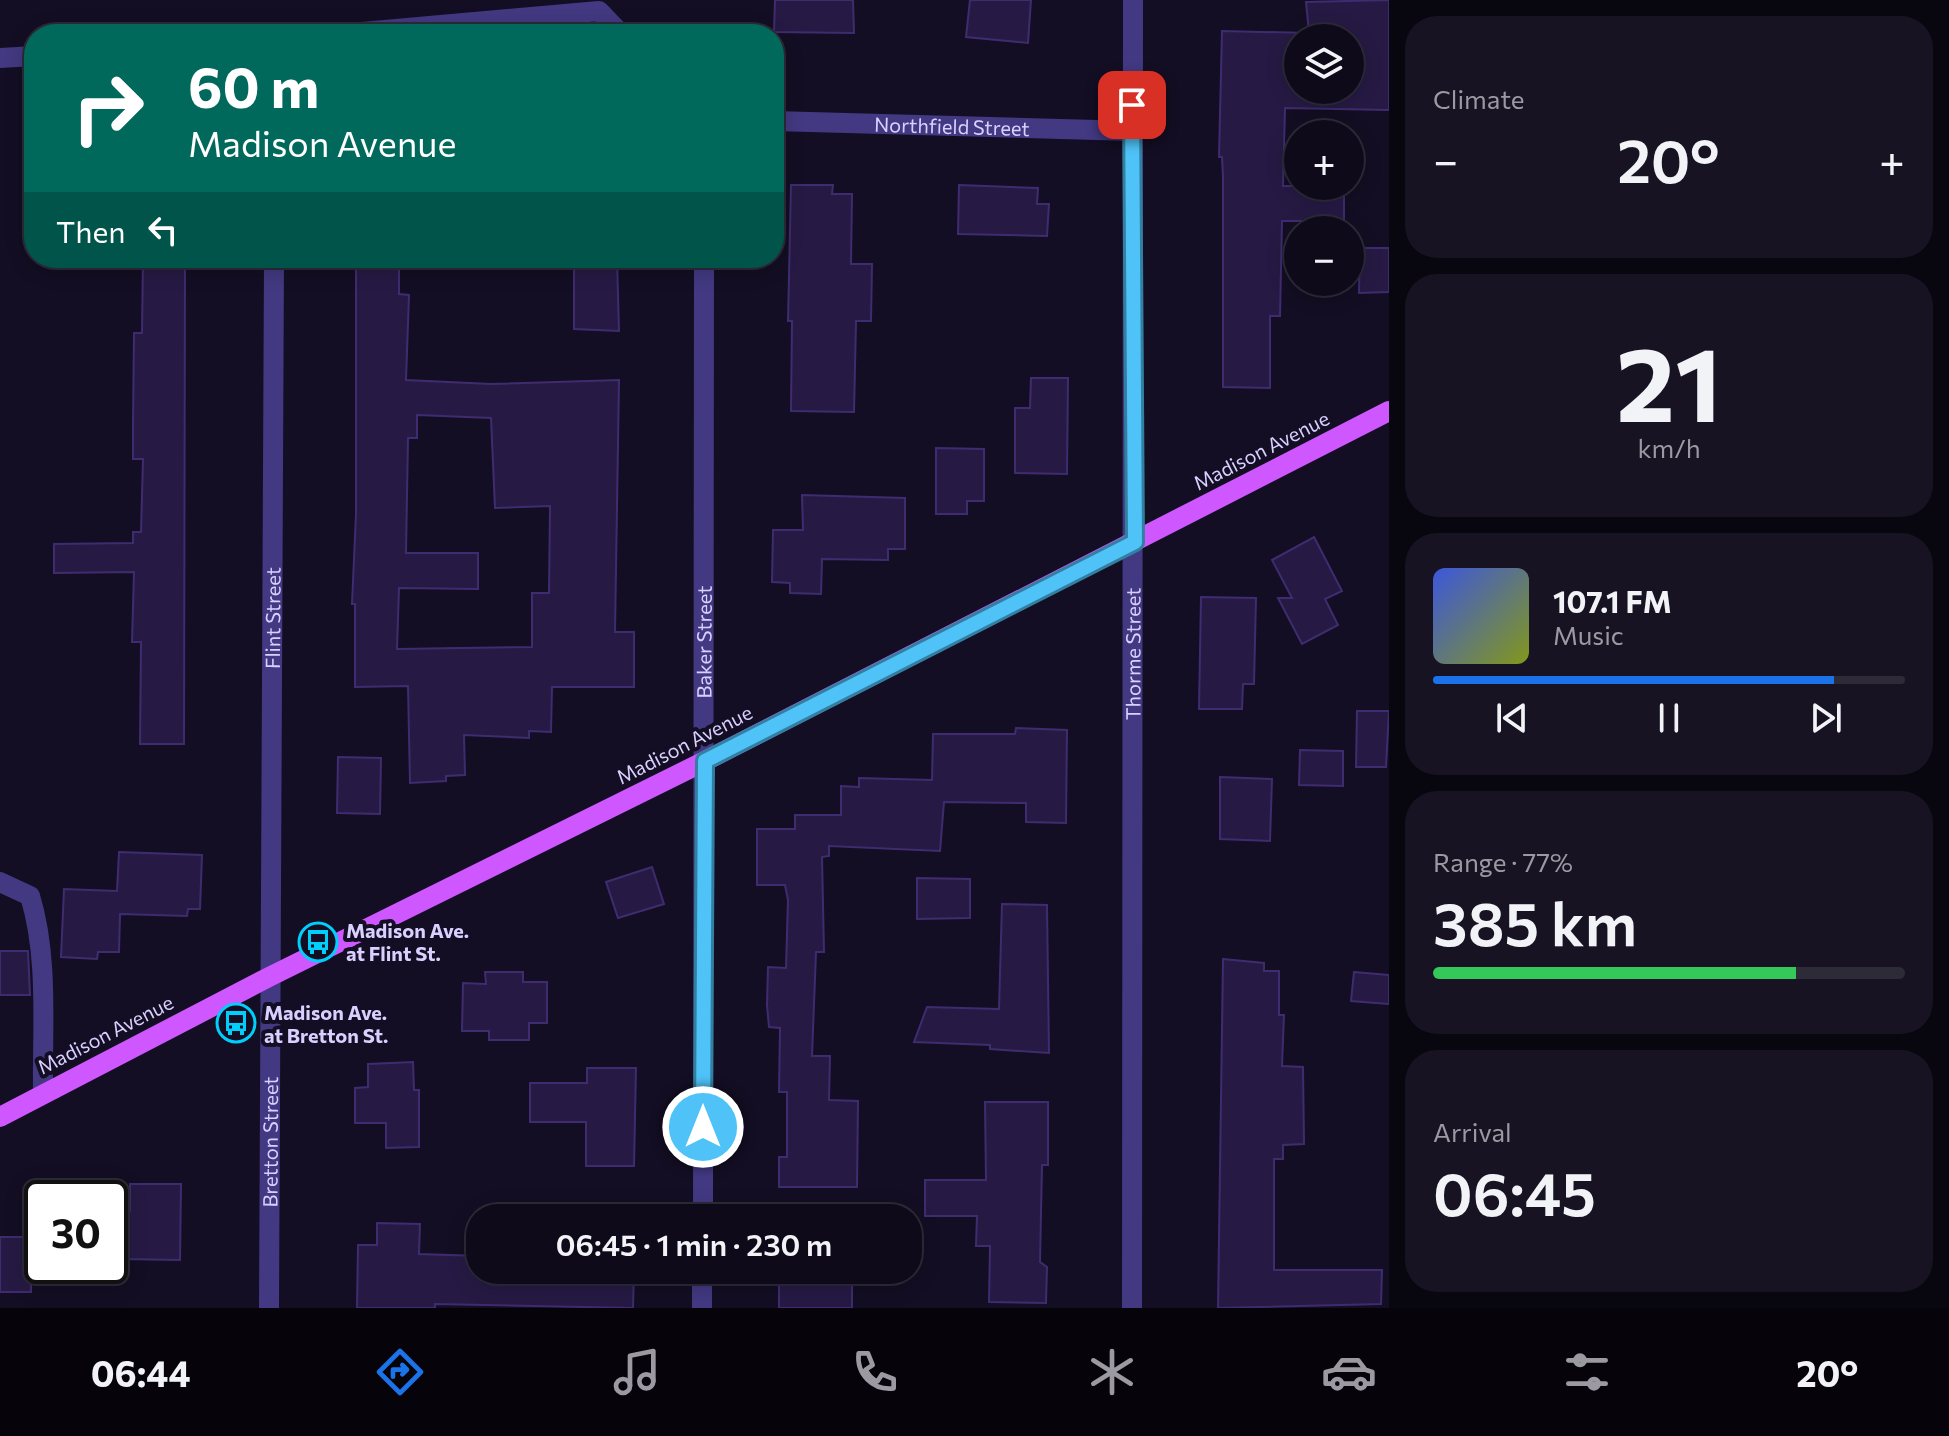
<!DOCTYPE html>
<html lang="en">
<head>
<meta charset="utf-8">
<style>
	body { margin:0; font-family:Commissioner,sans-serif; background:#171323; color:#f1f3f6; height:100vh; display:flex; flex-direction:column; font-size:30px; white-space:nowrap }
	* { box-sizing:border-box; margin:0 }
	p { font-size:26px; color:#9b9aa2 }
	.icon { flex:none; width:44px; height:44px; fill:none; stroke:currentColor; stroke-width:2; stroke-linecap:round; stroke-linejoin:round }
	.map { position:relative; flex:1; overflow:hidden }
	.sheet { display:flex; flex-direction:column; gap:16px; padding:16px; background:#08060e; width:560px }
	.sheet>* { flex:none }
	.hud { position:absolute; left:24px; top:24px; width:760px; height:244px; border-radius:32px; box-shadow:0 4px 20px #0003,0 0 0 2px #2e2b39; background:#00695c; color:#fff; overflow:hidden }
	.tools { position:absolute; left:1284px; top:24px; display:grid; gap:16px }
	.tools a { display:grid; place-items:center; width:80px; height:80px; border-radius:50%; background:#0e0a1a; box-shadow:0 4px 20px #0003,0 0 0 2px #2e2b39; font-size:40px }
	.speed { position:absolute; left:24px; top:1180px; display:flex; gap:16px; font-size:40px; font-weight:700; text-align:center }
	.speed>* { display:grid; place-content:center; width:104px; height:104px; border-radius:50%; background:#0e0a1a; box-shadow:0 4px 20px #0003,0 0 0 2px #2e2b39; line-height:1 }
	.speed .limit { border:4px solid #111; border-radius:12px; background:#fff; color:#111 }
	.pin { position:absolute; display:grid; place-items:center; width:68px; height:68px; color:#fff; margin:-34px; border-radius:16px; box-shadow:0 4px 12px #0006 }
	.me { position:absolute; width:88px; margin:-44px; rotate:0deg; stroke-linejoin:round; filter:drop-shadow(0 0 6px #0008) }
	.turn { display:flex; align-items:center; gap:28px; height:168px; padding:0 32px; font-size:36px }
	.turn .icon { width:104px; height:104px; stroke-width:2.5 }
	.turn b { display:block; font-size:56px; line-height:68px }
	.then { display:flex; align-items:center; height:76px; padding:0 32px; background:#0003; gap:16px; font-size:30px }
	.big { font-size:60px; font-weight:600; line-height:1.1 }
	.sheet .tile { flex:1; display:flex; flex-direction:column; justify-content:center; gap:12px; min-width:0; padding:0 28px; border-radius:32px; background:#171323 }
	.sheet .dial { align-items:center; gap:0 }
	.dial b { font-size:104px; line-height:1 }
	.song { display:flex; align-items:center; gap:24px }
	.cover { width:96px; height:96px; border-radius:12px; background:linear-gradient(135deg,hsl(230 70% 55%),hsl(70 70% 35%)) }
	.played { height:8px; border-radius:4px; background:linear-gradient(90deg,#1a73e8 85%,#2e2b39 85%) }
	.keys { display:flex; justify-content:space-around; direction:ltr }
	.heat { display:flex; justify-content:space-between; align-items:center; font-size:44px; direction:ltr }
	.charge { height:12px; border-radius:6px; background:linear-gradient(90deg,#34c759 77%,#2e2b39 0) }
	.trip { position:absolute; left:466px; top:1204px; width:456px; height:80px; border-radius:32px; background:#0e0a1a; box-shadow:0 4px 20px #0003,0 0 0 2px #2e2b39; font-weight:600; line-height:80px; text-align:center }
	.tab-bar { display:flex; height:128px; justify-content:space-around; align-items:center; background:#06040a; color:#9b9aa2 }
	.tab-bar .icon { width:56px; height:56px }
	.tab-bar .active { color:#1a73e8 }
	.tab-bar b { font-size:36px; color:#f1f3f6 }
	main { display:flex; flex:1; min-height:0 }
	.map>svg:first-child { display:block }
	.building { fill:#261a44; stroke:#3f2c70; stroke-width:2; fill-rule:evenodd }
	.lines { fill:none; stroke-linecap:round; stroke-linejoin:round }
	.minor { stroke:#423982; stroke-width:20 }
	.major { stroke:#ce57ff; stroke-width:20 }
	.route-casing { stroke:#337fa1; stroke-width:20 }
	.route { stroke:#4fc3f7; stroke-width:14 }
	.labels { text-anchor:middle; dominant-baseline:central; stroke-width:8; stroke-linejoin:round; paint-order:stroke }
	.street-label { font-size:20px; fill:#d9d0ff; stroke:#130e23 }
	.poi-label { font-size:20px; font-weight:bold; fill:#d9d0ff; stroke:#130e23; text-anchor:start }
</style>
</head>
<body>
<main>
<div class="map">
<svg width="1389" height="1308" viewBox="0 0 1389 1308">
	<rect width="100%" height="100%" fill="#130e23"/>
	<g class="building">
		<path d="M775 0H853L854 33 774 32Z"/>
		<path d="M970 0H1031L1028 43 966 37Z"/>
		<path d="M1389 0V110L1285 108 1283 186H1344V221H1282L1280 316H1270V388L1223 387V177L1222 157H1219L1222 31 1309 33 1306 2ZM1298 38H1350V90H1298Z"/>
		<path d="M791 185H833L832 194H852L851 264H872L871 321H856L854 412 791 411 792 321H788Z"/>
		<path d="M959 185 1038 188 1037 204H1049L1047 236 958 234Z"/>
		<path d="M1360 248H1389V292L1359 293Z"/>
		<path d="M143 258H185L184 744H140L141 642H132L134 572 54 573V544L133 543V532H141L143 459H133V426L134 333H142Z"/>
		<path d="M356 258H399V294L409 295 406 380 491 384 619 380 615 632H634V687H552L551 732 529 731V738L464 735 465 775 446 776V781L410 783 408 686 355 687V604H352L356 514ZM417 415 491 418 495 508 550 506 549 593H532V647L397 649 399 588 478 589V553H406L408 438H417Z"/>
		<path d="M574 258H617L619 331 574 329Z"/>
		<path d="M1031 378H1068L1067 474 1015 473V408H1030Z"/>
		<path d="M936 448 984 449V501H967V514H936Z"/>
		<path d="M802 495 905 498V549H888V560L822 559 821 594 790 593V583L772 582 773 530H803Z"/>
		<path d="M1314 537 1342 591 1325 599 1338 625 1302 644 1278 598H1292L1272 560Z"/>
		<path d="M1201 597 1256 598 1254 684H1243L1242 709H1199Z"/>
		<path d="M1357 711H1389L1386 767H1356Z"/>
		<path d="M1016 728 1067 730 1066 823 1026 822V803L944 802 940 851 829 846V856L822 857 824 952H816L812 1056H830L829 1100 858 1101 857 1187H779V1157H787V1092H779L780 1028 769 1027 767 1005 768 967 786 968 788 900 785 885H757V829H795V815H841V786L859 787V778L932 780 933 734H1015Z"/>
		<path d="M1300 750 1343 751V786L1299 785Z"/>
		<path d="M338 757 381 758 380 814 337 813Z"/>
		<path d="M1220 777 1272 779 1270 841 1220 839Z"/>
		<path d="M119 852 202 855 200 909H188L187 916 120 914 119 952H98L97 959 61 957 64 889 117 891Z"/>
		<path d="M652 867 664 904 618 918 606 882Z"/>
		<path d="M917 878 970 879V918L917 919Z"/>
		<path d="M1002 904 1047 905 1049 1053 990 1049V1045L914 1042 927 1007 999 1009Z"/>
		<path d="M0 951H28L30 995H0Z"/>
		<path d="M1223 959 1264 963V971H1279V1015H1284L1282 1066 1303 1067 1304 1144 1283 1145V1159H1274V1270H1382L1381 1304 1218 1308Z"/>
		<path d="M485 972H523V982H547V1023H529V1040H489V1031H462L463 983 486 984Z"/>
		<path d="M1354 972 1389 975V1004L1351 1001Z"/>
		<path d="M413 1062 414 1090H419V1147L386 1148V1123H355V1088L368 1087V1064Z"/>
		<path d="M587 1068H636L634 1166H586V1122H530V1083H587Z"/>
		<path d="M985 1102H1048V1165H1042L1040 1262 1047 1267 1046 1303 989 1302 990 1246H976L977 1216H925V1180H986Z"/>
		<path d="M130 1184H181L180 1260 122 1259 123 1212 130 1211Z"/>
		<path d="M377 1223 420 1224 419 1254 480 1256V1270H634L633 1308 435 1304V1308H357L358 1245H377Z"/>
		<path d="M0 1237H32L31 1292H0Z"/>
		<path d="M852 1275V1308H779V1276Z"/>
	</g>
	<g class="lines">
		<g class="minor">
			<path d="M340 34 599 11 621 34"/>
			<path d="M0 58 34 56"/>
			<path id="s1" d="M774 121 1132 131"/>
			<path d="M0 882 30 896C49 958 42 1029 43 1092"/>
			<path id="s2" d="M703 1218 704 258"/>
			<path id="s3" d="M269 1308 274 258"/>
			<path d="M702 1308V1270"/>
			<path id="s4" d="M1132 1308 1133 0"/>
		</g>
		<path class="major" d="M0 1117 269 977 705 761 1389 411"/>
	</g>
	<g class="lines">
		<g class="route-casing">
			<path id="route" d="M703 1127 705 761 1135 542 1132 105"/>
		</g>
		<use href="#route" class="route"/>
	</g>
	<defs>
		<g id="bus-ring" transform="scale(2)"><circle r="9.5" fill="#130e23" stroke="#00cefb" stroke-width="1.5"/><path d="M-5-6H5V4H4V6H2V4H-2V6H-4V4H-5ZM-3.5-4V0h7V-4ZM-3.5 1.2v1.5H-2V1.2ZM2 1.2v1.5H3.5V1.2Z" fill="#00cefb"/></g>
	</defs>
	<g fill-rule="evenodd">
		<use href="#bus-ring" x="318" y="942"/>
		<use href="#bus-ring" x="236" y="1023"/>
	</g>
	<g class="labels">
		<g class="street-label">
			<text stroke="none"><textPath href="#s1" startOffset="178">Northfield Street</textPath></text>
			<text transform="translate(1261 450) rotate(-27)">Madison Avenue</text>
			<text stroke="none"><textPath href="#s3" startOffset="690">Flint Street</textPath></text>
			<text stroke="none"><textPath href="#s2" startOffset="576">Baker Street</textPath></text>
			<text stroke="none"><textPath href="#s4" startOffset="654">Thorme Street</textPath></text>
			<text transform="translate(684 744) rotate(-27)">Madison Avenue</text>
			<text transform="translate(105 1034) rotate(-27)">Madison Avenue</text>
			<text stroke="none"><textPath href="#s3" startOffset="166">Bretton Street</textPath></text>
		</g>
		<g class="poi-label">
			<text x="346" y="930">Madison Ave.<tspan x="346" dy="23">at Flint St.</tspan></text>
			<text x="264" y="1012">Madison Ave.<tspan x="264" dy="23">at Bretton St.</tspan></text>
		</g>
	</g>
</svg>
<div class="tools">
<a><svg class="icon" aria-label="layers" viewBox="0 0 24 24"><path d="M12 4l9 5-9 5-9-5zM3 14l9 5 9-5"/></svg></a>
<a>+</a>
<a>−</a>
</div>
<div class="speed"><div class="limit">30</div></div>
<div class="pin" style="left:1132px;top:105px;background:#d93025"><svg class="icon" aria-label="arrive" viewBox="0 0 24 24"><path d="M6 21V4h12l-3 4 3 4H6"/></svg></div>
<svg class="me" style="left:703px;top:1127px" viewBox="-20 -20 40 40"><circle r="17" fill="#4fc3f7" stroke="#fff" stroke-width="3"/><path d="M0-11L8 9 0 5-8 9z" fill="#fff"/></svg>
<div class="trip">06:45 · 1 min · 230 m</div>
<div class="hud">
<div class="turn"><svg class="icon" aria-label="right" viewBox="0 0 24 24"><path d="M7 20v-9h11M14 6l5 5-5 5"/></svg><div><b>60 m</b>Madison Avenue</div></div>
<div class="then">Then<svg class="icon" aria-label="left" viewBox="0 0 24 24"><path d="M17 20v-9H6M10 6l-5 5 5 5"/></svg></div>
</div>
</div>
<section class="sheet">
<div class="tile"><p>Climate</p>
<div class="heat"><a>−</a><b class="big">20°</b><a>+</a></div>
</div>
<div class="tile dial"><b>21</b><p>km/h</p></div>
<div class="tile">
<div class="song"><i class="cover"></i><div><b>107.1 FM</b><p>Music</p></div></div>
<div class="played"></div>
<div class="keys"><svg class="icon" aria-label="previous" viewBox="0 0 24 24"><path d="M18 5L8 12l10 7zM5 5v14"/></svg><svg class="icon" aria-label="pause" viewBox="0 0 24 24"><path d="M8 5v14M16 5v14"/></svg><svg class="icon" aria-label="next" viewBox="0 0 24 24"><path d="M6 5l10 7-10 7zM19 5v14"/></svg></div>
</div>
<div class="tile"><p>Range · 77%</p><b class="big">385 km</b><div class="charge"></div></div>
<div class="tile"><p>Arrival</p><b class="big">06:45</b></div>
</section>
</main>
<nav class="tab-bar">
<b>06:44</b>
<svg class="icon active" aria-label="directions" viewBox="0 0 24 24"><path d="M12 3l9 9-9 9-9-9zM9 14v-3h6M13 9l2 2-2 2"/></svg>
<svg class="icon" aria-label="music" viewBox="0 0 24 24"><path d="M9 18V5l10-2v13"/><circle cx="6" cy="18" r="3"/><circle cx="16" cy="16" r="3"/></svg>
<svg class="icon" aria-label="phone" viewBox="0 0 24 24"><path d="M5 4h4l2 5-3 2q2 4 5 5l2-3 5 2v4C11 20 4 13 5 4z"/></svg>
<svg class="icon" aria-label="climate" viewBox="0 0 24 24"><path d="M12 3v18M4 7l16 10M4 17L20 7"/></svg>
<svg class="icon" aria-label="car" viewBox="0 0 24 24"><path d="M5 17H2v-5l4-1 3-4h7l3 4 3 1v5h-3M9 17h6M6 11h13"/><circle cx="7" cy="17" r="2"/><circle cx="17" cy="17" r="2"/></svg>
<svg class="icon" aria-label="filters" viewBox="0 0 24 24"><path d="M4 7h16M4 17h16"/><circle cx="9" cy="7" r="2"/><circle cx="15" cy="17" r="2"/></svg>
<b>20°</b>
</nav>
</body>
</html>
